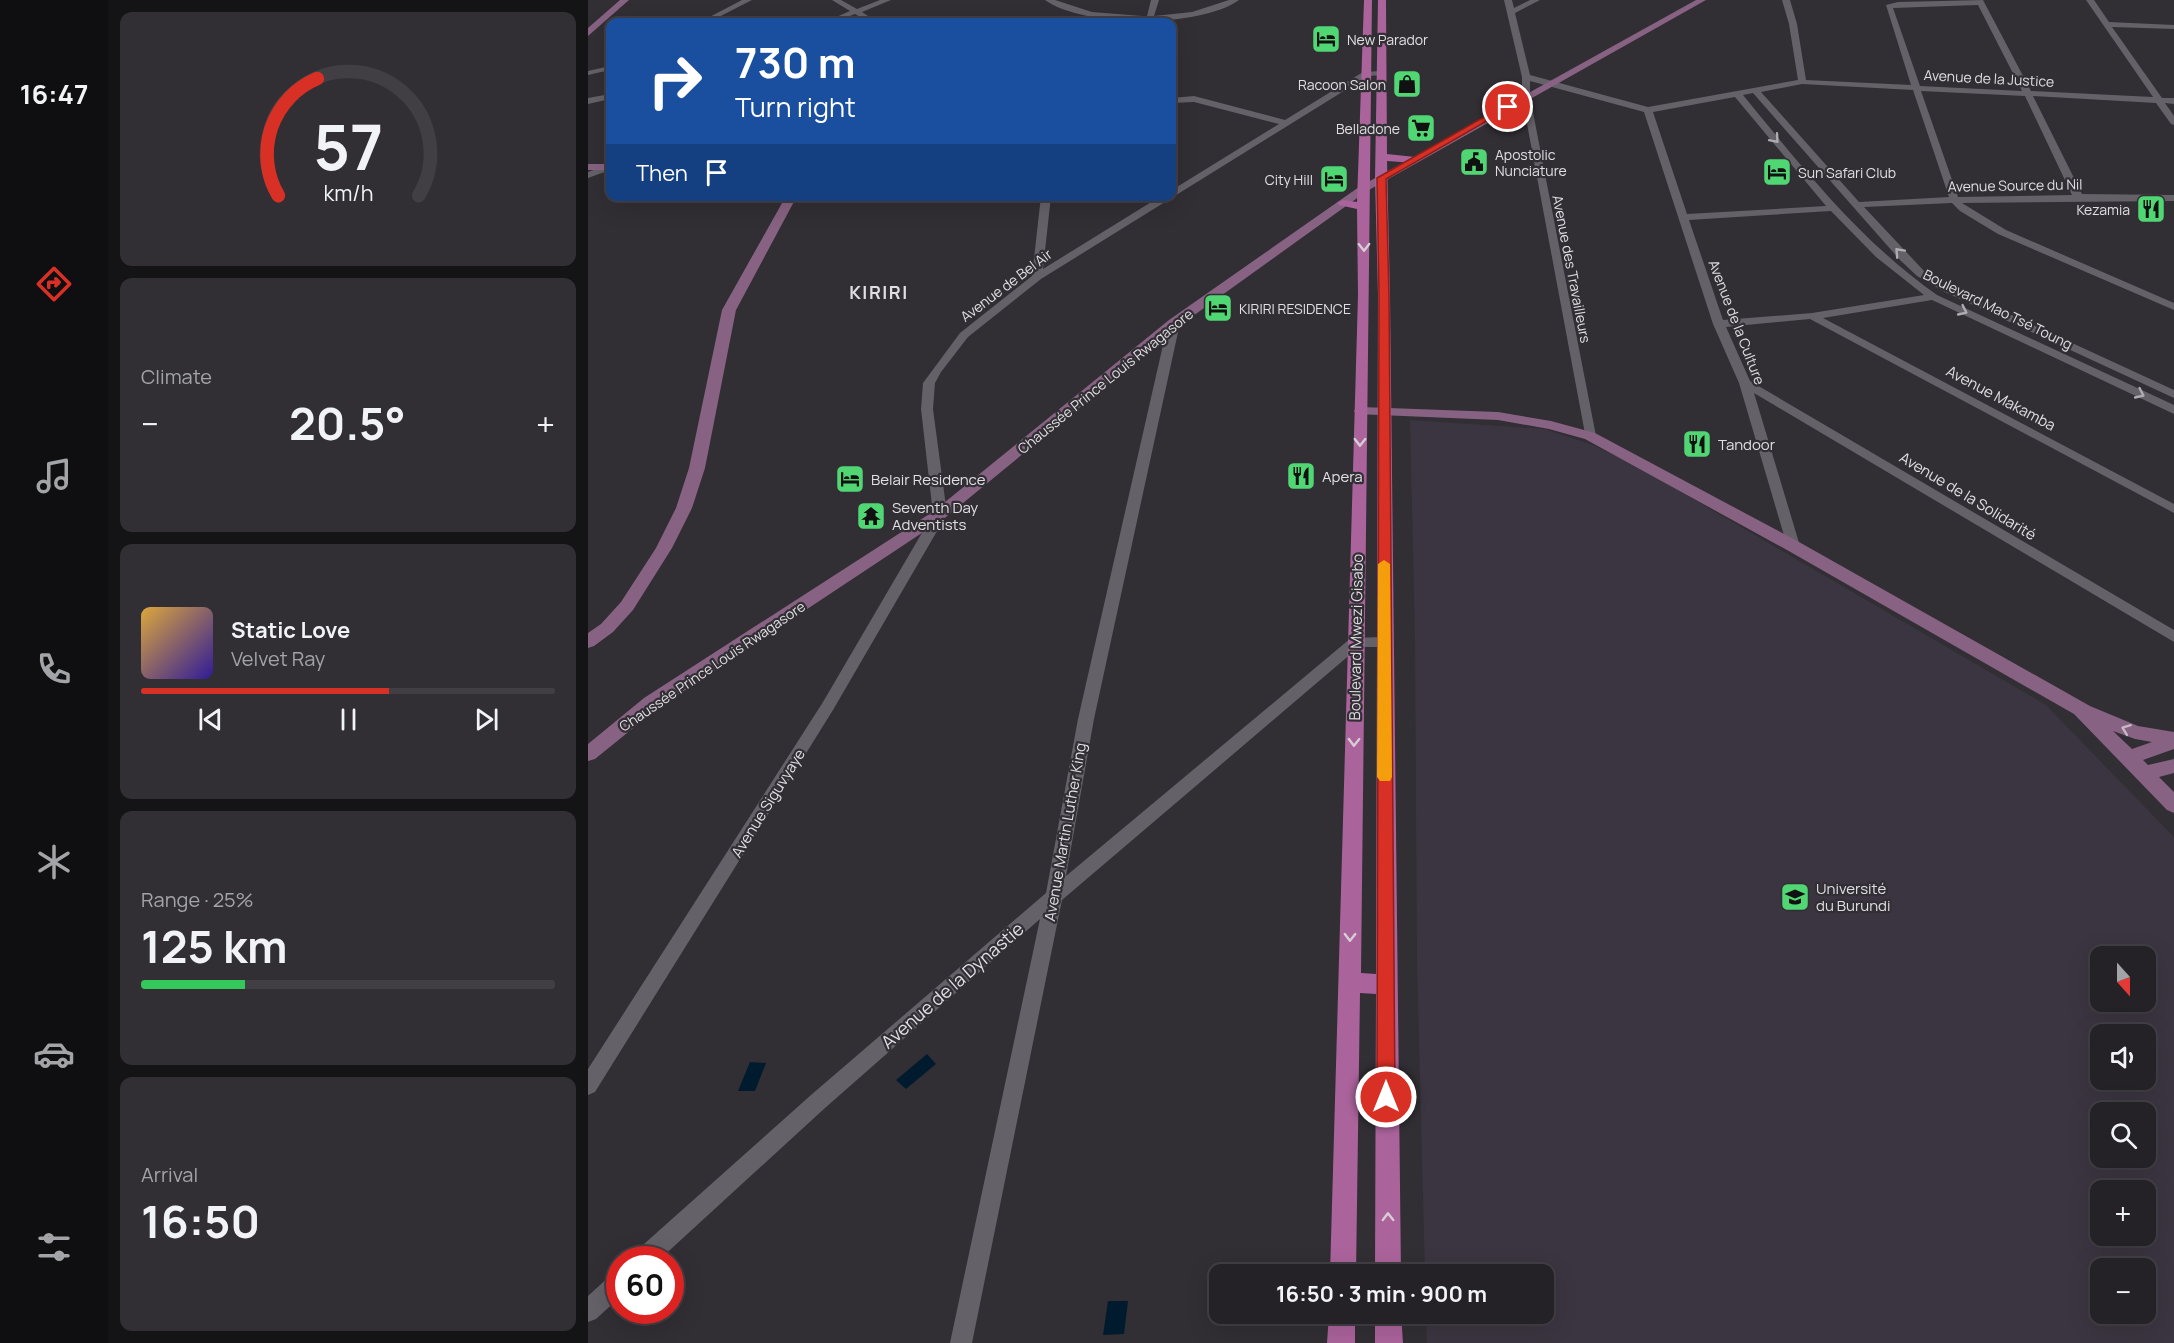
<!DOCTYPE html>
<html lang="en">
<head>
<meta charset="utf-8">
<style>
	body { margin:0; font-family:Manrope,sans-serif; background:#312f33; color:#f1f3f6; height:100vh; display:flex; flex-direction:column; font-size:22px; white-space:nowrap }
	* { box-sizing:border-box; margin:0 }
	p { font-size:20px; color:#a3a4a7 }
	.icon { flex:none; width:33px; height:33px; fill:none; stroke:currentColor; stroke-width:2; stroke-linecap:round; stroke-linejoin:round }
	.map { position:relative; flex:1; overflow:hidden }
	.drawer { display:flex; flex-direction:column; gap:12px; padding:12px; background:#141315; width:480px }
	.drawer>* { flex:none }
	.guide { position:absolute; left:18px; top:18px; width:570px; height:183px; border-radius:12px; box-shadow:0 6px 24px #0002,0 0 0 2px #423f44; background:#1a4fa0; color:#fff; overflow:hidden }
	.needle { width:39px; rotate:159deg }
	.buttons { position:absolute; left:1502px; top:946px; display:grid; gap:12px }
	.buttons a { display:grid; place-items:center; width:66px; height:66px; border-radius:12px; background:#252227; box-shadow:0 6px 24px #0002,0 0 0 2px #423f44; font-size:30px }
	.speed { position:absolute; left:18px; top:1246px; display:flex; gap:12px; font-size:30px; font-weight:700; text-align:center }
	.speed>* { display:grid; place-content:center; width:78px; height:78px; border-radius:50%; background:#252227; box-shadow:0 6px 24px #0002,0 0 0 2px #423f44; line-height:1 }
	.speed .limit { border:9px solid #d22; background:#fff; color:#111 }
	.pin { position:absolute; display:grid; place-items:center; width:51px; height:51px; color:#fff; margin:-26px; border:3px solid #fff; border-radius:50%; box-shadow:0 2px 6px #0007 }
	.me { position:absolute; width:66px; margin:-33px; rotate:0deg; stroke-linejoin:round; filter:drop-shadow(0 0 4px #0008) }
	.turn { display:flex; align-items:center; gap:21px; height:126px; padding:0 30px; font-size:27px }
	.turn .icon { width:78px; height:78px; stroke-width:2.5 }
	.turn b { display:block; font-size:42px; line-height:51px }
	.then { display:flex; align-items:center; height:57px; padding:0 30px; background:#0003; gap:12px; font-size:22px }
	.big { font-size:45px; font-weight:700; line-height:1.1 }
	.drawer .tile { flex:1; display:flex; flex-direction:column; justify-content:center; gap:9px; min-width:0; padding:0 21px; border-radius:12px; background:#312f33 }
	.drawer .dial { align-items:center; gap:0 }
	.dial svg { height:156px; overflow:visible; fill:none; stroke:#423f44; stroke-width:7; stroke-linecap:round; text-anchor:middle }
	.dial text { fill:#f1f3f6; stroke:none }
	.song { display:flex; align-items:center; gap:18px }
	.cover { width:72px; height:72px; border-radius:9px; background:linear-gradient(135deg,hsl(40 70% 55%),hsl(250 70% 35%)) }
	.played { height:6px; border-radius:3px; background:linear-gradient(90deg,#d93025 60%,#423f44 60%) }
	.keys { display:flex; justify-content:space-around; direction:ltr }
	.heat { display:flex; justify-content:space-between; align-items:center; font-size:33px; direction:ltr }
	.charge { height:9px; border-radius:4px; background:linear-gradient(90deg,#34c759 25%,#423f44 0) }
	.trip { position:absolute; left:621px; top:1264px; width:345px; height:60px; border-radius:12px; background:#252227; box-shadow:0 6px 24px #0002,0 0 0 2px #423f44; font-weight:700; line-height:60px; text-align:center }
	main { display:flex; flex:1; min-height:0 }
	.menu { display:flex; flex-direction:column; width:108px; justify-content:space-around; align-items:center; background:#0f0e10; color:#a3a4a7 }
	.menu .icon { width:42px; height:42px }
	.menu .current { color:#d93025 }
	.menu b { font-size:27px; color:#f1f3f6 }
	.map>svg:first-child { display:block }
	.built { fill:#3b3541; fill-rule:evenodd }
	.water { fill:#011b2e }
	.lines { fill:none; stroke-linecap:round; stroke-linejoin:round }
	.street { fill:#646168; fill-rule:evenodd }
	.secondary { fill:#876282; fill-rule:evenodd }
	.primary { fill:#aa639b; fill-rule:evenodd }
	.oneway { stroke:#aeacb1 }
	.oneway2 { stroke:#d8ccd7 }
	.oneway3 { stroke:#c5b9c5 }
	.route { fill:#d93025; stroke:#8d1f18; stroke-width:1.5 }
	.slow { fill:#f59e0b }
	.labels { text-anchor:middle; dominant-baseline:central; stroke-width:4.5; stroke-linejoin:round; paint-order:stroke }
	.far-poi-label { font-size:14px; fill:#e0dee2; stroke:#312e34; text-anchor:start }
	.far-street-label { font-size:14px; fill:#e0dee2; stroke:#312e34 }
	.street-label { font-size:15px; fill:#e0dee2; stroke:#312e34 }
	.poi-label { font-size:15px; fill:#e0dee2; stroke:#312e34; text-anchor:start }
	.far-district-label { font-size:18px; font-weight:bold; letter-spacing:1.5px; fill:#e0dee2; stroke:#312e34 }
	.near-street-label { font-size:18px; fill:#e0dee2; stroke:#312e34 }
</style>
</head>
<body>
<main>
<nav class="menu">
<b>16:47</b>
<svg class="icon current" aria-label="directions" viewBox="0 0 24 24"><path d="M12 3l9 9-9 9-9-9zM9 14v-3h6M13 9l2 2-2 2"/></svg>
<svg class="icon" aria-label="music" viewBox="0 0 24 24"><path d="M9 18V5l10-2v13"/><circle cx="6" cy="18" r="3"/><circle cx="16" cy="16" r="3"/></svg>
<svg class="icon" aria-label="phone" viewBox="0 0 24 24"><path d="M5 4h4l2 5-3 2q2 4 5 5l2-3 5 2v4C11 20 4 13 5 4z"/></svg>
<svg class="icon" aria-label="climate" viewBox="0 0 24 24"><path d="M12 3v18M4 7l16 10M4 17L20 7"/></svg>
<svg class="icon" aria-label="car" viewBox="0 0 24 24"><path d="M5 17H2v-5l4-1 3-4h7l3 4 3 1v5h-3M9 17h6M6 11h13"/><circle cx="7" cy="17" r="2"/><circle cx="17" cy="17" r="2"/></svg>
<svg class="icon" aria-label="filters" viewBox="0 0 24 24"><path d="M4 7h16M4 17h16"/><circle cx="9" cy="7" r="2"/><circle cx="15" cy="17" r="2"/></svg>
</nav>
<section class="drawer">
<div class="tile dial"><svg viewBox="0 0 100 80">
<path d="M14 69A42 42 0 1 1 86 69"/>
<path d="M14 69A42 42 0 0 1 34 9" stroke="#d93025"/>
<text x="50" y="56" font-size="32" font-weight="700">57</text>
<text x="50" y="72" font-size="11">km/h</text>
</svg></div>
<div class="tile"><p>Climate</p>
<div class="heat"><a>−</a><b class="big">20.5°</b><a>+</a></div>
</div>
<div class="tile">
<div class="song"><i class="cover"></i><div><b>Static Love</b><p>Velvet Ray</p></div></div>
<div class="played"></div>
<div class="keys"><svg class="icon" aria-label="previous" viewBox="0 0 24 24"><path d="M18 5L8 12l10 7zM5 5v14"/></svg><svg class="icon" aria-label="pause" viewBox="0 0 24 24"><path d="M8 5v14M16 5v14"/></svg><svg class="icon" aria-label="next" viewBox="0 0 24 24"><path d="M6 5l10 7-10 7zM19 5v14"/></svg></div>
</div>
<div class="tile"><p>Range · 25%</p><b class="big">125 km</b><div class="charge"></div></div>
<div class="tile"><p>Arrival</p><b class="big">16:50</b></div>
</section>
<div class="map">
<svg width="1586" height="1343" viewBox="0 0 1586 1343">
	<rect width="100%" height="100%" fill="#312e34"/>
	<path class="built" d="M822 420 956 429 1005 445 1047 465 1458 705 1586 837V1343H839L838 1314H956V1275H837L829 962 827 637ZM1512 957H1557V1002H1512ZM1512 1035H1557V1080H1512ZM1512 1113H1557V1158H1512ZM1512 1191H1557V1236H1512ZM1512 1269H1557V1314H1512Z"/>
	<g class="water">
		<path d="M339 1054 348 1064 318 1089 308 1080Z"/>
		<path d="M162 1062 178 1063 167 1091H150Z"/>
		<path d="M520 1301H540L536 1334 515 1335Z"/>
	</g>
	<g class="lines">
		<g class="street">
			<path d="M154 0H164L121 22H112Z"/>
			<path d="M244 0H253L269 9 292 0H303L274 12 289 22H281L267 14 246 22H237L262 11Z"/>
			<path d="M457 0H467L504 12 554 16H559L563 0H571L566 16 604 12 641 0H651C612 28 496 28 457 0Z"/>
			<path d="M916 0H924L926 8 942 0H952L927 13 942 75 1060 107 1210 80 1201 24 1194 0H1202L1209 24 1218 80 1323 85 1298 5 1310 2 1395 0 1443 91 1565 97 1498 0H1506L1521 22 1586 25V29L1524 27 1574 98H1586V104L1577 103 1586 116V125L1583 124 1568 103 1445 96 1494 194 1586 195V201L1374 203 1418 230 1586 303V310L1410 234 1372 211 1364 203 1276 207 1337 272 1365 288 1586 390V398L1357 292 1329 276 1312 260 1165 93 1155 95C1215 168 1271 240 1349 295L1586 405V414L1344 300 1235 318 1586 504V513L1222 319 1138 327 1162 381 1586 630V642L1166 393 1212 546 1205 550 1200 549 1151 383 1125 324 1056 112 942 81V97L1008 436 1002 440 998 439 934 97V77ZM1390 5 1434 91 1332 86 1305 8ZM1214 84 1325 90 1361 197 1271 202 1173 92ZM1333 91 1437 96 1484 195 1370 197ZM1147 97 1238 206 1099 214 1065 112ZM1243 211 1288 257 1336 295 1224 313 1135 320 1101 220Z"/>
			<path d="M22 66V70L0 75V71Z"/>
			<path d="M794 71 798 73 797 75 780 76 453 279 380 337 353 372 347 383 345 409 359 514 245 710 7 1092 0 1095V1069L235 702 345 514 333 409 335 383 372 333 444 276 453 196H463L455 269 573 196H584V190L691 124 606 102 584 103V98L606 96 697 120 775 72Z"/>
			<path d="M22 94V99L0 104V98Z"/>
			<path d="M19 165 22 166V170L0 178V172Z"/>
			<path d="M586 320 592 323 506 719 478 876 763 638 796 637 803 642 796 647H771L474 900 384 1343H362L452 919 237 1108 71 1260H44L47 1252 223 1095 458 893 490 719 580 323Z"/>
			<path d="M32 1271V1297L8 1319 0 1322V1296L24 1274Z"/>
		</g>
		<g class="secondary">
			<path d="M32 0H41L0 36V28Z"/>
			<path d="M1108 0H1118L779 191 591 326 358 517 70 708 7 759 0 761V744L56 698 346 511 581 320 771 187Z"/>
			<rect x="0" y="164" width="22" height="6"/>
			<path d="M198 196H209L148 310 117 468 104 508 84 548 45 610 25 632 6 646 0 648V633L13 624 33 602 68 548 88 508 101 468 134 310Z"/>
			<path d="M773 407 910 412 963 421 1007 433 1211 542 1502 706 1550 726 1586 732V749L1555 760 1560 765 1586 759V773L1571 777 1586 792V813L1579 810 1486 714 1199 550 997 439 961 429 910 420 768 414 766 411 768 408ZM1525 731 1547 739 1564 742 1544 749Z"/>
		</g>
		<g class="primary">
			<path d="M776 0H784L773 973 788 974 790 295 787 178 790 0H798L799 154 827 157 832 160 827 163 799 161 802 295 813 1275H787L788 994 772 993 768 1275H742L770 295 769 209 751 205 749 203 755 200 769 202Z"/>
			<path d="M741 1314H767V1343H739Z"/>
			<path d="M787 1314H813L815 1343H787Z"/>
		</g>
	</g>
	<defs><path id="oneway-chevron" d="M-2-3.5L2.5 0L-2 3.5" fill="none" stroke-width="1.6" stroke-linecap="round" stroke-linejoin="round" transform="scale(1.5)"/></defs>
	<g class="oneway">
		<use href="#oneway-chevron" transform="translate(1187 139) rotate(49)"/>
		<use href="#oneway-chevron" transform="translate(1311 252) rotate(-133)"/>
		<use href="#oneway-chevron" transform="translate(1375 311) rotate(25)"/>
		<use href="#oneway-chevron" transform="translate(1552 394) rotate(25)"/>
	</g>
	<g class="oneway2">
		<use href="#oneway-chevron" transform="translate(776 247) rotate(89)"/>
		<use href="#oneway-chevron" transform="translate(772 442) rotate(91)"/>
		<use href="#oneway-chevron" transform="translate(766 742) rotate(91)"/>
		<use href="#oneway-chevron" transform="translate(762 937) rotate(91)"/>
		<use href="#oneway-chevron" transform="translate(800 1217) rotate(-91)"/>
	</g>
	<use class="oneway3" href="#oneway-chevron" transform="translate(1538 729) rotate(-159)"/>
	<path class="route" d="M917 105 923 107 798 179 801 295 807 1097 805 1103 798 1105 792 1103 789 1097 791 295 789 178Z"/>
	<path class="slow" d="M796 560 802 564 804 777 802 781H792L789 777 790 564Z"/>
	<defs>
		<g id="hotel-square" transform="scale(1.5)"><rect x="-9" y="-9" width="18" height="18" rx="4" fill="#51d674" stroke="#312e34"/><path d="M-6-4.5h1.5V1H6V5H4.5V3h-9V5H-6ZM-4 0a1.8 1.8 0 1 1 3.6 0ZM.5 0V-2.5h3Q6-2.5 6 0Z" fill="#111"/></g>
		<g id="shop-square" transform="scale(1.5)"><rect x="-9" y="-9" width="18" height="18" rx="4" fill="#51d674" stroke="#312e34"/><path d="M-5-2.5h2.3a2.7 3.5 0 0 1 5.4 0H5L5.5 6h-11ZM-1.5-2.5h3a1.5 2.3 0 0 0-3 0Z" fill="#111"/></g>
		<g id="supermarket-square" transform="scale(1.5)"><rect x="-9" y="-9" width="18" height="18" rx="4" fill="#51d674" stroke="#312e34"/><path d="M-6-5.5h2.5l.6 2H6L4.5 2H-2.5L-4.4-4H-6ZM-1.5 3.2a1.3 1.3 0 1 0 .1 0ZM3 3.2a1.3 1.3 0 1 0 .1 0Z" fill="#111"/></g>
		<g id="civic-square" transform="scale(1.5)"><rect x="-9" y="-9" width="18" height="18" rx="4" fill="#51d674" stroke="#312e34"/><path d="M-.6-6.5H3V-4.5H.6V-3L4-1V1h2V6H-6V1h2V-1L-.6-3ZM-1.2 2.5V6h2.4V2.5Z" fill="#111"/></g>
		<g id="restaurant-square" transform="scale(1.5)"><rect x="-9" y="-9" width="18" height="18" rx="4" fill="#51d674" stroke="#312e34"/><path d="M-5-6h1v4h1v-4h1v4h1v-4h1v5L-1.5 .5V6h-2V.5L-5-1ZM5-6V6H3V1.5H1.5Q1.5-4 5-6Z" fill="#111"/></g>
		<g id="temple-square" transform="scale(1.5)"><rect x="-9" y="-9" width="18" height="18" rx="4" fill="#51d674" stroke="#312e34"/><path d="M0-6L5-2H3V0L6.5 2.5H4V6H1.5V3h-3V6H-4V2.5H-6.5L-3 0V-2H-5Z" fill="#111"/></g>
		<g id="university-square" transform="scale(1.5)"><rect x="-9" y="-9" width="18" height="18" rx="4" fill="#51d674" stroke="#312e34"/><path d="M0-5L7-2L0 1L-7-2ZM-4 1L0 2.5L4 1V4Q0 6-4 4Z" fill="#111"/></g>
	</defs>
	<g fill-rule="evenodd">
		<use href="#hotel-square" x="738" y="39"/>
		<use href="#shop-square" x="819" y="84"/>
		<use href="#supermarket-square" x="833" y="128"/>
		<use href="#civic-square" x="886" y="162"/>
		<use href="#hotel-square" x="1189" y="172"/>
		<use href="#hotel-square" x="746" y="179"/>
		<use href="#restaurant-square" x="1563" y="209"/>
		<use href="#hotel-square" x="630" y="308"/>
		<use href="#restaurant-square" x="1109" y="444"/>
		<use href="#restaurant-square" x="713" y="476"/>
		<use href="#hotel-square" x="262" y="479"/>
		<use href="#temple-square" x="283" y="516"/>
		<use href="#university-square" x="1207" y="897"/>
	</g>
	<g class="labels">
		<g class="far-poi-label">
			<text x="759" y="39">New Parador</text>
			<text x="798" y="84" text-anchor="end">Racoon Salon</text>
			<text x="812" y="128" text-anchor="end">Belladone</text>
			<text x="907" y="154">Apostolic<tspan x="907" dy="16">Nunciature</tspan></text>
			<text x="1210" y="172">Sun Safari Club</text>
			<text x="725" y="179" text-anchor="end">City Hill</text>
			<text x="1542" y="209" text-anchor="end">Kezamia</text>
			<text x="651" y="308">KIRIRI RESIDENCE</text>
		</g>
		<g class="far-street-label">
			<text transform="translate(1401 78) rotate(3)">Avenue de la Justice</text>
			<text transform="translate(1427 185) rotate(-1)">Avenue Source du Nil</text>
			<text transform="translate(984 269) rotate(79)">Avenue des Travailleurs</text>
			<text transform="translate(418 285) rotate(-37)">Avenue de Bel Air</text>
			<text transform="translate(1410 309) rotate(26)">Boulevard Mao Tsé Toung</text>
			<text transform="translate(1149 322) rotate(69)">Avenue de la Culture</text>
			<text transform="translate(517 381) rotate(-39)">Chaussée Prince Louis Rwagasore</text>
			<text transform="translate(124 666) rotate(-34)">Chaussée Prince Louis Rwagasore</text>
		</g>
		<g class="street-label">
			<text transform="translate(1413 398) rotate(28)">Avenue Makamba</text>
			<text transform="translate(1380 496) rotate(31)">Avenue de la Solidarité</text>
			<text transform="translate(768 637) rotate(-89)">Boulevard Mwezi Gisabo</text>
			<text transform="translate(180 803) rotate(-58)">Avenue Siguvyaye</text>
			<text transform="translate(477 832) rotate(-80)">Avenue Martin Luther King</text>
		</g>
		<g class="poi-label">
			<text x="1130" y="444">Tandoor</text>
			<text x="734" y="476">Apera</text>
			<text x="283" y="479">Belair Residence</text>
			<text x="304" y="507">Seventh Day<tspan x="304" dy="17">Adventists</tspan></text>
			<text x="1228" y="888">Université<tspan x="1228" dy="17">du Burundi</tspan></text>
		</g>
		<g class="far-district-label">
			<text x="291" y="292">KIRIRI</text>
		</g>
		<g class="near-street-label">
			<text transform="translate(364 985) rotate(-41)">Avenue de la Dynastie</text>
		</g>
	</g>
</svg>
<div class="buttons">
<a><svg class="needle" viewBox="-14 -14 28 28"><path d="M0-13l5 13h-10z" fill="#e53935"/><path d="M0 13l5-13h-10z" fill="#a3a4a7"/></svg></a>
<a><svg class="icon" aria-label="sound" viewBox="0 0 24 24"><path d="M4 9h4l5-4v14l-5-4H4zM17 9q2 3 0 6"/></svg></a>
<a><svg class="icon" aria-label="search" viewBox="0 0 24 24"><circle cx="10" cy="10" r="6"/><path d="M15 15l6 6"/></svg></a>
<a>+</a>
<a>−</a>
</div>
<div class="speed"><div class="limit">60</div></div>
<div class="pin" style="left:920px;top:107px;background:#d93025"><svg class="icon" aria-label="arrive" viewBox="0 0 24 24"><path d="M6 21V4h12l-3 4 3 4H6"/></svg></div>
<svg class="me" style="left:798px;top:1097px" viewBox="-20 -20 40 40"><circle r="17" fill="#d93025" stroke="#fff" stroke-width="3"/><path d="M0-11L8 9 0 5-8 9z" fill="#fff"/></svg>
<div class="trip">16:50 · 3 min · 900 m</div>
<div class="guide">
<div class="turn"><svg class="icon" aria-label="right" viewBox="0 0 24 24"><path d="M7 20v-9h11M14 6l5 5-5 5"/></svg><div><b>730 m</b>Turn right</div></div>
<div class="then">Then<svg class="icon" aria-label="arrive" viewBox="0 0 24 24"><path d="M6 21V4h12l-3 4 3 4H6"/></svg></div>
</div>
</div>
</main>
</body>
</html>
